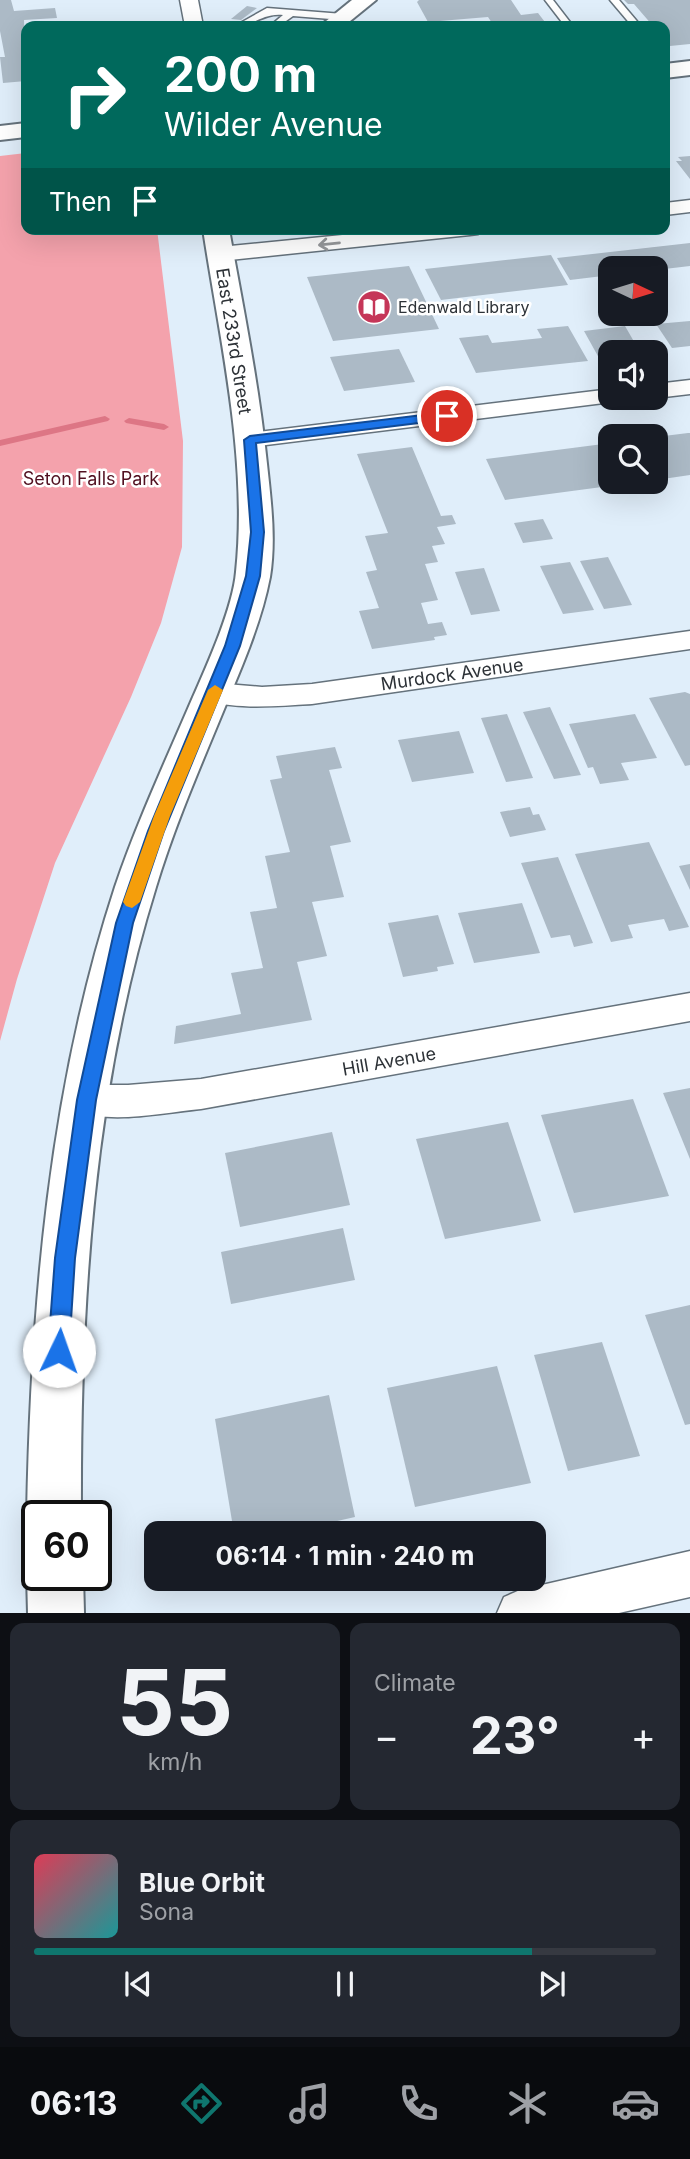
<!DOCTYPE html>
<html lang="en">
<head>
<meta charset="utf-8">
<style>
	body { margin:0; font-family:Inter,sans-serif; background:#242831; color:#f1f3f6; height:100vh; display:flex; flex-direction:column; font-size:26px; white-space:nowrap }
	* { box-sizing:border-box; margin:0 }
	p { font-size:23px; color:#9ea1a6 }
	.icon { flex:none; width:38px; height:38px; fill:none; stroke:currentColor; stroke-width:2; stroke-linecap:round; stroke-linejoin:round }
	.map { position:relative; height:1613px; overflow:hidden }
	.sheet { display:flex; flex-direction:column; gap:10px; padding:10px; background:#0d0f14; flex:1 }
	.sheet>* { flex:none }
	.guide { position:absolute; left:21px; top:21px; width:649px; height:214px; border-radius:14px; box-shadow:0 7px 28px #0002; background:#00695c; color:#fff; overflow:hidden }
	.needle { width:46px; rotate:94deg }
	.buttons { position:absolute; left:598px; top:256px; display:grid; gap:14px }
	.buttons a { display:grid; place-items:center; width:70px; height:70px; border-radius:14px; background:#171b24; box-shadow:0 7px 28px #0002; font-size:35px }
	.speed { position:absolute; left:21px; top:1500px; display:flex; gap:14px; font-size:35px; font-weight:700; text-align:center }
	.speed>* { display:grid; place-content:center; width:91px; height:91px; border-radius:50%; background:#171b24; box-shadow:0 7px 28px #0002; line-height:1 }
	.speed .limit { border:4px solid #111; border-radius:10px; background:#fff; color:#111 }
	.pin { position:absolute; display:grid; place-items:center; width:60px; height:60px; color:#fff; margin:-30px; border:4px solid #fff; border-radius:50%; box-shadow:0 2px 7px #0007 }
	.me { position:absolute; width:77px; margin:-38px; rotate:3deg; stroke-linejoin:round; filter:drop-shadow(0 0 5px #0008) }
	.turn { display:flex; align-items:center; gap:24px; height:147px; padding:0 28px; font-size:32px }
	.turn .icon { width:91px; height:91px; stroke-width:2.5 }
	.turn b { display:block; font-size:49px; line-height:60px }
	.then { display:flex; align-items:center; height:66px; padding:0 28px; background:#0003; gap:14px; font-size:26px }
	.big { font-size:52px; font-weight:700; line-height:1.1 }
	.sheet .widget { flex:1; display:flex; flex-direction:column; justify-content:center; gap:10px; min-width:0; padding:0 24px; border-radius:14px; background:#242831 }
	.sheet .dial { align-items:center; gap:0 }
	.dial b { font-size:91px; line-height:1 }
	.song { display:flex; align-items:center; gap:21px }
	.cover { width:84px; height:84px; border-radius:10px; background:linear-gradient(135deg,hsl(350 70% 55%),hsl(180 70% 35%)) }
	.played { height:7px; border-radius:4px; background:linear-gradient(90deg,#0f766e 80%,#363941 80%) }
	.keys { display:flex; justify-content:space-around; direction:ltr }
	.heat { display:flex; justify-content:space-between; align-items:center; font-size:38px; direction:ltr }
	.sheet .tiles { flex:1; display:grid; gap:10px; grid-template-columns:1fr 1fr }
	.widget:last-child { grid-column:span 2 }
	.trip { position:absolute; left:144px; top:1521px; width:402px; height:70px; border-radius:14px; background:#171b24; box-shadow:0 7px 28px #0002; font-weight:700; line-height:70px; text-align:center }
	.menu { display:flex; height:112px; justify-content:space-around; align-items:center; background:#090b0e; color:#9ea1a6 }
	.menu .icon { width:49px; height:49px }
	.menu .selected { color:#0f766e }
	.menu b { font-size:32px; color:#f1f3f6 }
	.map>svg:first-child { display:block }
	.green { fill:#f4a2ac }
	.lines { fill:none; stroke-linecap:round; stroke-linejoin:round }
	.stream { fill:#dd7685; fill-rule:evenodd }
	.building { fill:#acbac6 }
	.lane-casing { stroke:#65727c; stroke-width:3 }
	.street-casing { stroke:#65727c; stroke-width:3 }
	.primary-casing { stroke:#65727c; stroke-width:4 }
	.lane { fill:#fff; fill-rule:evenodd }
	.street { fill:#fff; fill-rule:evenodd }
	.primary { fill:#fff; fill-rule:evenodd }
	.oneway { stroke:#96989b }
	.route { fill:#1a73e8; stroke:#114b97; stroke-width:2 }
	.slow { fill:#f59e0b }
	.labels { text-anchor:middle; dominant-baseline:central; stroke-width:5; stroke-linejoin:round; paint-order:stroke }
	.far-poi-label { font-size:16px; fill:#2d3237; stroke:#fff; text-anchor:start }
	.street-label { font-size:18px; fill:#2d3237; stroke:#fff }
	.park-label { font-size:18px; fill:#511020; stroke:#fff }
</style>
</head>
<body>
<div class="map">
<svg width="690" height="1613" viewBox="0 0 690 1613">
	<rect width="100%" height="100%" fill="#e0eefa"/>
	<path class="green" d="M26 153V229H157L183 441 182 547 161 623 131 697 55 863 17 979 0 1041V156Z"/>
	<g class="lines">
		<g class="stream">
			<path d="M105 416 110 419 108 421 0 446V440Z"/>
			<path d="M129 418 164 424 169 427 164 430 126 423 124 421Z"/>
		</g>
	</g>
	<g class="building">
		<path d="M0 0H11L14 11 55 8 57 18 24 20 26 81 3 83 0 57H5L0 31Z"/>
		<path d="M419 0H511L521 15 538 13 548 26H494L488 17 428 22 417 2Z"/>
		<path d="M624 0H690V44L670 46 665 40V26H653L634 4H628Z"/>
		<path d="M247 6 257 8 241 20 231 19Z"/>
		<path d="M690 156V179L676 161H682L678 157Z"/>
		<path d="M690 243V266L656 270V268H611V275L570 280 557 258Z"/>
		<path d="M551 255 568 285 441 300 425 269Z"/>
		<path d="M409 266 439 329 333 341 307 277Z"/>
		<path d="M690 321V346L672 348 656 324Z"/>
		<path d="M568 326 588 361 476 373 459 338 488 335 492 343 542 338 537 329Z"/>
		<path d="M625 326 640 352H611V366L604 367 584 331Z"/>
		<path d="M399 349 415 382 344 391 330 357Z"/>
		<path d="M688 433H690V475L656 480V437Z"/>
		<path d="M611 443V481L632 483 505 500 486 459Z"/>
		<path d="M412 447 441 516 452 515 456 524 437 527 445 544 432 546 438 562 425 564 438 600 421 603 428 624 442 622 447 635 434 637 435 640 372 649 359 611 379 608 366 572 377 570 365 536 388 533 357 454Z"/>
		<path d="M543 519 553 539 523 543 514 523Z"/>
		<path d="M608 557 632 605 604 609 580 561Z"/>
		<path d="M570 562 594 610 563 614 540 566Z"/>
		<path d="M484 568 500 611 471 615 455 572Z"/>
		<path d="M685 692 690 694V765L685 766 649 698Z"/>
		<path d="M550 707 581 775 554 779 523 712Z"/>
		<path d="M507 714 533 778 506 782 481 718Z"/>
		<path d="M635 714 657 758 621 763 629 780 600 784 593 767 588 768 569 724Z"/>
		<path d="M459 731 474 773 412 782 398 740Z"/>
		<path d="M335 747 342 768 329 770 351 842 330 846 344 897 312 902 327 956 297 962 312 1020 174 1044 176 1026 241 1014 231 973 263 968 250 912 277 908 265 856 290 852 270 780 282 778 276 756Z"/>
		<path d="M530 807 533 815 539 814 546 830 510 837 500 812Z"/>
		<path d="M649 842 689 927 669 931 664 919 628 925 633 938 611 942 575 854Z"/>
		<path d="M558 857 593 943 574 947 570 935 551 938 521 863Z"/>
		<path d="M690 864V890L679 866Z"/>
		<path d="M522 903 540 953 474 963 458 913Z"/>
		<path d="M438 915 454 964 437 967 438 971 403 977 388 923Z"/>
		<path d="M690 1088V1159L663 1093Z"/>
		<path d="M633 1099 669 1196 574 1213 541 1115Z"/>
		<path d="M508 1122 541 1221 445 1239 416 1139Z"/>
		<path d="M332 1132 350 1205 240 1227 225 1153Z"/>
		<path d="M343 1228 355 1280 231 1304 221 1252Z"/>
		<path d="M690 1305V1424L685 1425 645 1315Z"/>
		<path d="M602 1342 640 1456 568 1471 534 1355Z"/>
		<path d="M497 1366 531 1483 415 1507 387 1388Z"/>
		<path d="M329 1395 355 1517 284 1533H234L215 1419Z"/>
	</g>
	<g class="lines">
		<g class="lane-casing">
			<g id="lane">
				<path d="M545 0H553L573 26H565Z"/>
				<path d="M610 0H619L641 26H632Z"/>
				<path d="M267 8 343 14 347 17 343 20 293 16 279 26H270L283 15C261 13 254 27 235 26Z"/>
			</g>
		</g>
		<g class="street-casing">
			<g id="street">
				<path d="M180 0H198L203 26H185Z"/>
				<path d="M690 200V212L665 215V203Z"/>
				<path d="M403 229H480L478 234 470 235 220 261 212 259 209 254 212 249 220 247Z"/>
				<path d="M690 380V394L656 398 652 397H656V384Z"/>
				<path d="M611 389V397H622L620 401 250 447 241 445 238 440 241 435 250 433Z"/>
				<path d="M690 631V649L312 704C276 706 239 710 204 700L199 693 204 686 214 683 262 687 312 684Z"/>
				<path d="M690 993V1021L201 1109C162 1113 112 1124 74 1111L69 1100 74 1089 87 1085H128L201 1079Z"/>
				<path d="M690 1551V1597L619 1613H497L504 1597 520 1590Z"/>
			</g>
		</g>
		<g class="primary-casing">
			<g id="primary">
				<path d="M352 0H376L344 26H320Z"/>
				<path d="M690 61V75L665 78V64Z"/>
				<path d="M26 123V137L0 140V126Z"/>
				<path d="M203 229H229C243 307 259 385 267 464 271 501 276 540 270 577 262 619 244 662 227 702 202 763 175 824 156 887 93 1089 80 1305 81 1516H37V1536L27 1516C31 1305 49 1089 115 887 137 822 166 760 193 697 208 663 233 607 236 572 248 458 220 341 203 229Z"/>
				<path d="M35 1555 37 1575H83L84 1613H28L27 1575Z"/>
			</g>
		</g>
		<use href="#lane" class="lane"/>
		<use href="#street" class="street"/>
		<use href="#primary" class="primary"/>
	</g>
	<defs><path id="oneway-shaft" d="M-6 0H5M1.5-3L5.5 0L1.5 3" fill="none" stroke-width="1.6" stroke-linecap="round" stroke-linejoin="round" transform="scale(1.75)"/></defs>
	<use class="oneway" href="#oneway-shaft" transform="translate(329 244) rotate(174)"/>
	<path class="route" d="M447 412 453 416 451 419 256 443 264 532 260 576 240 646 164 831 133 923 96 1100 75 1258 69 1351 66 1358 59 1360 51 1358 48 1351 55 1258 77 1100 116 923 148 831 225 646 246 576 251 532 244 440 250 436Z"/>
	<path class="slow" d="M215 685 223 690 170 816 140 902 132 908 126 906 123 902 154 816 208 690Z"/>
	<defs>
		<g id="library-disc" transform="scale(1.75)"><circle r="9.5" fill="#c53658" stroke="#fff"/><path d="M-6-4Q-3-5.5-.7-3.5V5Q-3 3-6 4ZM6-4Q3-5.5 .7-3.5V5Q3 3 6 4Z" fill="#fff"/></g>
	</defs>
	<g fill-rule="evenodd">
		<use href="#library-disc" x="374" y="307"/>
	</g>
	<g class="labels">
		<g class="far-poi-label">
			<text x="398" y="307">Edenwald Library</text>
		</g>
		<g class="street-label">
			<text transform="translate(234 341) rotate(81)">East 233rd Street</text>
			<text transform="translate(452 674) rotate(-8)">Murdock Avenue</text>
			<text transform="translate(389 1061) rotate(-10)">Hill Avenue</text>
		</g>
		<g class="park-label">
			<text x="91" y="478">Seton Falls Park</text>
		</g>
	</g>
</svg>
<div class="buttons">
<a><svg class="needle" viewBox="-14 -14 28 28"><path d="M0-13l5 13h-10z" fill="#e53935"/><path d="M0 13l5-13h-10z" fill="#9ea1a6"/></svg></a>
<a><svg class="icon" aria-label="sound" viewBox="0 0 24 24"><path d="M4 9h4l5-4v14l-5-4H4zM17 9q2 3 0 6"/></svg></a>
<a><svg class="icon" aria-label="search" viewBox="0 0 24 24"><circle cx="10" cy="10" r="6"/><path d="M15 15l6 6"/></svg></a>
</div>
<div class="speed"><div class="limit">60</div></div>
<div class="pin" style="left:447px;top:416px;background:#d93025"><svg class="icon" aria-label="arrive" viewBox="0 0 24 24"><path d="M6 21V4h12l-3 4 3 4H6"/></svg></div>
<svg class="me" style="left:59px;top:1351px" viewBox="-20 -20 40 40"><circle r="19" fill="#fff"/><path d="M0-13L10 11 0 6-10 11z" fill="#1a73e8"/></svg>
<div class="trip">06:14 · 1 min · 240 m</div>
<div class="guide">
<div class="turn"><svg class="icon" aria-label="right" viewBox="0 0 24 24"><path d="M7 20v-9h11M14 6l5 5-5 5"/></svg><div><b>200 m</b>Wilder Avenue</div></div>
<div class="then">Then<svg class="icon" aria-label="arrive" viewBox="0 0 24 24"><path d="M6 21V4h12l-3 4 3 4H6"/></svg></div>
</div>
</div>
<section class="sheet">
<div class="tiles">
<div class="widget dial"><b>55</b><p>km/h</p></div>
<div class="widget"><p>Climate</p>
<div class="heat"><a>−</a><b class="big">23°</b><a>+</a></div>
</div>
<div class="widget">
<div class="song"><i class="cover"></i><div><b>Blue Orbit</b><p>Sona</p></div></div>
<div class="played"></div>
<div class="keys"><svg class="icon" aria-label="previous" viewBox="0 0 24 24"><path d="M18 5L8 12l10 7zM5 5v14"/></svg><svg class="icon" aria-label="pause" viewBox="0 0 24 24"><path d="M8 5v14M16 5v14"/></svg><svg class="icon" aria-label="next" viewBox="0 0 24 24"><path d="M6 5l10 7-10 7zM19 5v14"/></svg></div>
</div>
</div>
</section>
<nav class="menu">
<b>06:13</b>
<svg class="icon selected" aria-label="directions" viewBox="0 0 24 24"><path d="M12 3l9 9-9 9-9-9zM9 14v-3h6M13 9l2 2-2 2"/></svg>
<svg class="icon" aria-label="music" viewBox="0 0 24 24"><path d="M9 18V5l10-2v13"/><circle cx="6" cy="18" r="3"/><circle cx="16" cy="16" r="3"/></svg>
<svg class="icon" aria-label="phone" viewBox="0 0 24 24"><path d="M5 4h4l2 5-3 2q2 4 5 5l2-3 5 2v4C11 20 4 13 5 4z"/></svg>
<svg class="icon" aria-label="climate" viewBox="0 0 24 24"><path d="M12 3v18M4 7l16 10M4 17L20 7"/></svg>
<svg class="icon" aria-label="car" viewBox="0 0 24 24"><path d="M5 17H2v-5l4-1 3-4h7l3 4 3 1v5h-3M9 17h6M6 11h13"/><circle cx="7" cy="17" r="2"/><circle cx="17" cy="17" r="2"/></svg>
</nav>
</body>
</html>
